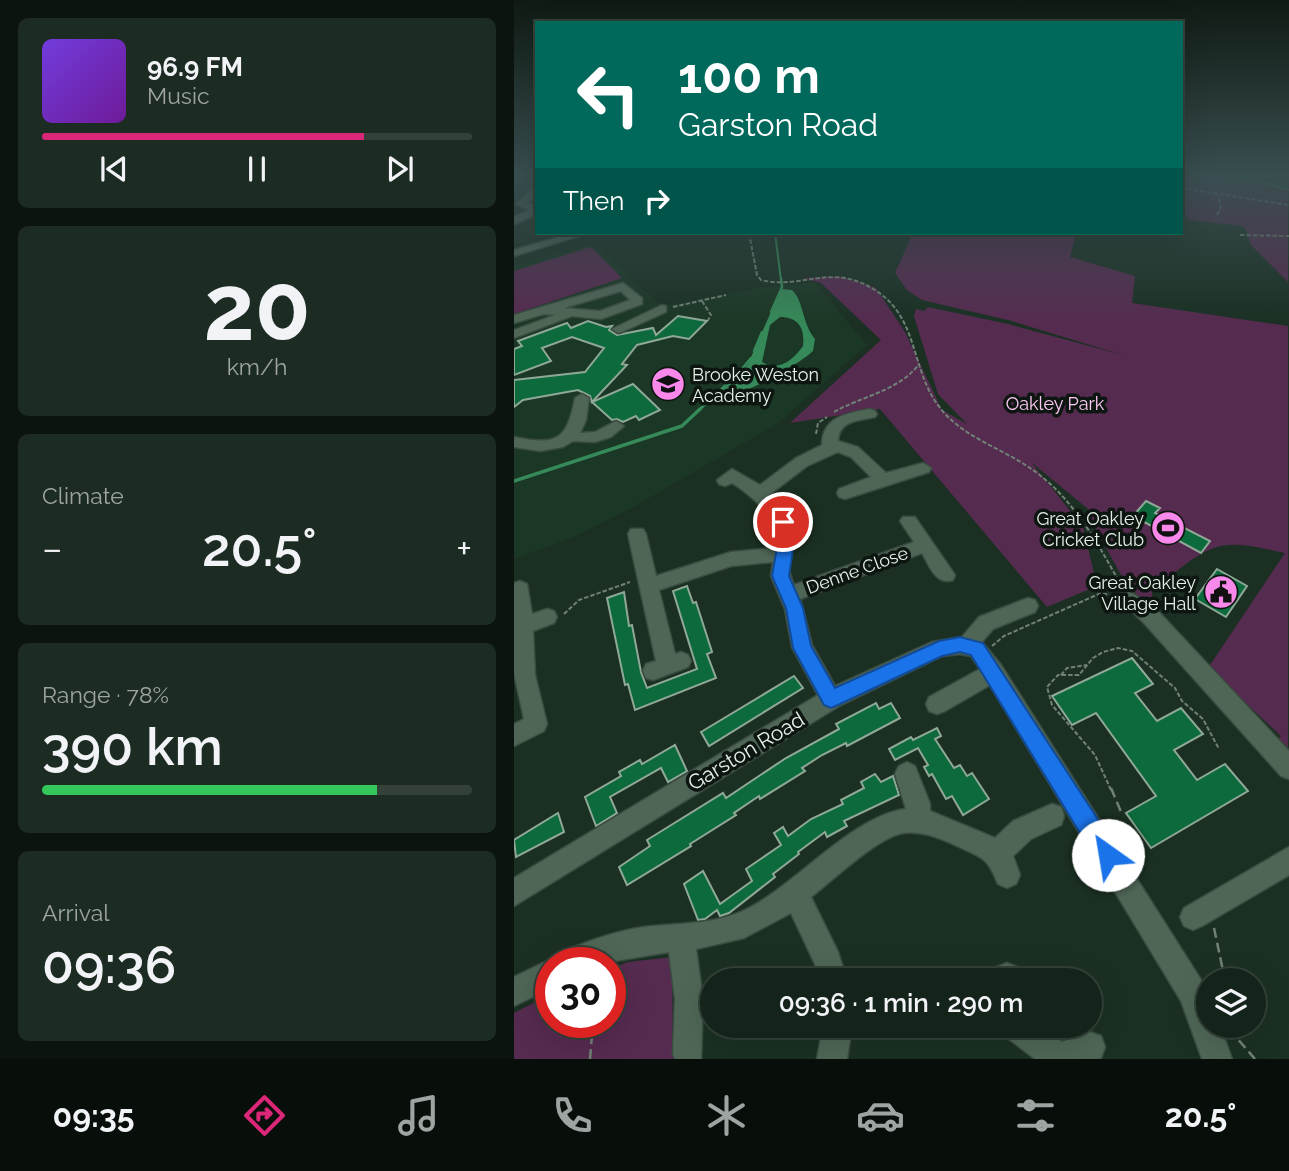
<!DOCTYPE html>
<html lang="en">
<head>
<meta charset="utf-8">
<style>
	body { margin:0; font-family:Raleway,sans-serif; background:#1d2c23; color:#f1f3f6; height:100vh; display:flex; flex-direction:column; font-size:26px; white-space:nowrap }
	* { box-sizing:border-box; margin:0 }
	p { font-size:23px; color:#9da4a2 }
	.icon { flex:none; width:38px; height:38px; fill:none; stroke:currentColor; stroke-width:2; stroke-linecap:round; stroke-linejoin:round }
	.map { position:relative; flex:1; overflow:hidden }
	.sheet { display:flex; flex-direction:column; gap:18px; padding:18px; background:#0b140e; width:514px }
	.sheet>* { flex:none }
	.top-card { position:absolute; left:21px; top:21px; width:648px; height:214px; border-radius:0px; box-shadow:0 7px 28px #0002,0 0 0 2px #334139; background:#00695c; color:#fff; overflow:hidden }
	.tools { position:absolute; left:682px; top:968px; display:grid; gap:14px }
	.tools a { display:grid; place-items:center; width:70px; height:70px; border-radius:50%; background:#14241a; box-shadow:0 7px 28px #0002,0 0 0 2px #334139; font-size:35px }
	.speed { position:absolute; left:21px; top:947px; display:flex; gap:14px; font-size:35px; font-weight:700; text-align:center }
	.speed>* { display:grid; place-content:center; width:91px; height:91px; border-radius:50%; background:#14241a; box-shadow:0 7px 28px #0002,0 0 0 2px #334139; line-height:1 }
	.speed .limit { border:10px solid #d22; background:#fff; color:#111 }
	.pin { position:absolute; display:grid; place-items:center; width:60px; height:60px; color:#fff; margin:-30px; border:4px solid #fff; border-radius:50%; box-shadow:0 2px 7px #0007 }
	.me { position:absolute; width:77px; margin:-38px; rotate:328deg; stroke-linejoin:round; filter:drop-shadow(0 0 5px #0008) }
	.turn { display:flex; align-items:center; gap:24px; height:147px; padding:0 28px; font-size:32px }
	.turn .icon { width:91px; height:91px; stroke-width:2.5 }
	.turn b { display:block; font-size:49px; line-height:60px }
	.then { display:flex; align-items:center; height:66px; padding:0 28px; background:#0003; gap:14px; font-size:26px }
	.big { font-size:52px; font-weight:600; line-height:1.1 }
	.sheet .widget { flex:1; display:flex; flex-direction:column; justify-content:center; gap:10px; min-width:0; padding:0 24px; border-radius:10px; background:#1d2c23 }
	.sheet .dial { align-items:center; gap:0 }
	.dial b { font-size:91px; line-height:1 }
	.song { display:flex; align-items:center; gap:21px }
	.cover { width:84px; height:84px; border-radius:10px; background:linear-gradient(135deg,hsl(260 70% 55%),hsl(280 70% 35%)) }
	.played { height:7px; border-radius:4px; background:linear-gradient(90deg,#db2777 75%,#334139 75%) }
	.keys { display:flex; justify-content:space-around; direction:ltr }
	.heat { display:flex; justify-content:space-between; align-items:center; font-size:38px; direction:ltr }
	.charge { height:10px; border-radius:5px; background:linear-gradient(90deg,#34c759 78%,#334139 0) }
	.trip { position:absolute; left:186px; top:968px; width:402px; height:70px; border-radius:35px; background:#14241a; box-shadow:0 7px 28px #0002,0 0 0 2px #334139; font-weight:600; line-height:70px; text-align:center }
	.tabs { display:flex; height:112px; justify-content:space-around; align-items:center; background:#080e0a; color:#9da4a2 }
	.tabs .icon { width:49px; height:49px }
	.tabs .selected { color:#db2777 }
	.tabs b { font-size:32px; color:#f1f3f6 }
	main { display:flex; flex:1; min-height:0 }
	.map>svg:first-child { display:block }
	.built { fill:#1b3725 }
	.green { fill:#562b50 }
	.water { fill:#368959; fill-rule:evenodd }
	.lines { fill:none; stroke-linecap:round; stroke-linejoin:round }
	.stream-far2 { stroke:#368959; stroke-width:2 }
	.stream-far1 { stroke:#368959; stroke-width:2.5 }
	.stream { stroke:#368959; stroke-width:3.5 }
	.building { fill:#0c6a3c; stroke:#90a897; stroke-width:2 }
	.minor-casing { stroke:#3a4c41; stroke-width:3 }
	.path-far1 { stroke:#708176; stroke-width:2; stroke-dasharray:4.5 2; stroke-linecap:butt }
	.path { stroke:#708176; stroke-width:2.5; stroke-dasharray:10 5; stroke-linecap:butt }
	.minor { fill:#4f6656; fill-rule:evenodd }
	.route { fill:#1a73e8; stroke:#114b97; stroke-width:2 }
	.labels { text-anchor:middle; dominant-baseline:central; stroke-width:7; stroke-linejoin:round; paint-order:stroke }
	.poi-label { font-size:18px; fill:#e4f1e8; stroke:#0d1610; text-anchor:end }
	.park-label { font-size:18px; fill:#ffc9f6; stroke:#0d1610 }
	.street-label { font-size:18px; fill:#e4f1e8; stroke:#0d1610 }
	.near-street-label { font-size:21px; fill:#e4f1e8; stroke:#0d1610 }
</style>
</head>
<body>
<main>
<section class="sheet">
<div class="widget">
<div class="song"><i class="cover"></i><div><b>96.9 FM</b><p>Music</p></div></div>
<div class="played"></div>
<div class="keys"><svg class="icon" aria-label="previous" viewBox="0 0 24 24"><path d="M18 5L8 12l10 7zM5 5v14"/></svg><svg class="icon" aria-label="pause" viewBox="0 0 24 24"><path d="M8 5v14M16 5v14"/></svg><svg class="icon" aria-label="next" viewBox="0 0 24 24"><path d="M6 5l10 7-10 7zM19 5v14"/></svg></div>
</div>
<div class="widget dial"><b>20</b><p>km/h</p></div>
<div class="widget"><p>Climate</p>
<div class="heat"><a>−</a><b class="big">20.5°</b><a>+</a></div>
</div>
<div class="widget"><p>Range · 78%</p><b class="big">390 km</b><div class="charge"></div></div>
<div class="widget"><p>Arrival</p><b class="big">09:36</b></div>
</section>
<div class="map">
<svg width="775" height="1059" viewBox="0 0 775 1059">
	<rect width="100%" height="100%" fill="#1b3023"/>
	<path class="built" d="M78 244 148 306 244 288 300 282 353 345 263 424 121 506 57 538 0 559V266Z"/>
	<g class="green">
		<path d="M667 176C704 176 738 180 774 191V282L737 245 732 230 728 226 675 220 669 210 672 202H667Z"/>
		<path d="M399 233H558L562 234 556 257 621 276 618 303 774 326V762L758 745 767 736 694 668 771 553C750 549 721 540 700 548 677 556 657 577 638 592L639 611 611 582 575 517 574 509 517 462 569 527 583 586 533 607 366 409 276 423 367 340 307 283 289 278 325 276 362 288 391 332 428 410 453 424 424 394 400 316 402 309 410 311 414 307 494 324 609 355 494 320 408 300 393 290 381 273Z"/>
		<path d="M77 247 108 278 0 314V271Z"/>
		<path d="M158 957 159 1059H0V1013L37 994V1022H96V969L114 962Z"/>
	</g>
	<path class="water" d="M267 289 278 290C290 301 288 324 301 339L299 351C282 367 214 403 192 404L234 364ZM266 317C285 317 291 329 289 346 279 360 265 372 248 362L256 325Z"/>
	<g class="lines">
		<g class="stream-far2">
			<path d="M705 176 717 181 737 179 775 190"/>
			<path d="M261 233 267 280"/>
		</g>
		<g class="stream-far1">
			<path d="M257 312 268 287 267 278"/>
			<path d="M240 351 248 332"/>
			<path d="M222 376 237 358"/>
			<path d="M184 411 216 381"/>
		</g>
		<path class="stream" d="M0 481 168 426 186 409"/>
	</g>
	<g class="building">
		<path d="M164 316 193 321 175 339 159 336 123 345 108 364 113 365 78 402 76 396 64 390 9 400 0 407V380L71 372 90 348 58 337 28 348 37 361 0 375V349L8 346 4 341 53 323 57 328 74 321 92 327 98 326 95 330 103 335 139 328 142 335Z"/>
		<path d="M119 384 146 410 125 420 122 416 109 422 103 419 98 420 78 402Z"/>
		<path d="M632 501 646 508 641 513 696 541 687 553 619 516Z"/>
		<path d="M703 569 733 586 712 617 681 599Z"/>
		<path d="M173 586 179 603 182 602 198 652 193 654 202 678 121 710 114 684 111 685 93 598 110 592 115 626 118 625 127 672 133 688 183 669 159 591Z"/>
		<path d="M618 658 639 684 621 693 643 721 667 708 689 734 660 750 683 780 711 764 734 791 637 848 612 813 642 796 582 713 558 725 538 696Z"/>
		<path d="M280 676 289 688 195 746 187 732Z"/>
		<path d="M362 703 365 709 377 703 386 718 333 746 332 743 308 755 288 768 291 771 246 799 245 796 220 813 222 815 176 844 177 846 113 885 105 867 136 846 133 840 209 793 212 798 272 758 325 729 322 724Z"/>
		<path d="M423 728 427 736 421 739 440 768 446 765 453 776 458 773 475 799 449 815 438 796 432 799 418 774 415 776 410 767 414 765 404 748 381 760 375 749 397 737 399 740Z"/>
		<path d="M161 745 173 771 154 782 147 768 96 797 103 813 82 826 71 797 107 776 105 772 126 760 128 764Z"/>
		<path d="M361 774 367 782 379 776 385 795 330 821 333 826 313 837 311 832 284 852 285 854 259 874 261 877 215 913 206 916 203 910 191 919 184 920 170 884 189 871 206 904 238 881 232 869 267 845 260 833 269 827 274 836 297 819 329 804 327 800 350 788 347 782Z"/>
		<path d="M44 813 50 832 2 857 0 840Z"/>
	</g>
	<g class="lines">
		<g class="minor-casing">
			<g id="minor">
				<path d="M23 185V194L13 203 23 207V214L0 224V217L15 210 2 204Z"/>
				<path d="M59 233 68 235 0 256V250Z"/>
				<path d="M109 283 128 298V304L87 319 58 316 0 338V330L41 315 30 314 0 323V315ZM107 291 116 300 86 311 50 308Z"/>
				<path d="M148 305 152 306V312L108 332 104 333 98 329Z"/>
				<path d="M68 394 75 398 72 420 66 433 81 432 102 421 110 426 97 437 81 442 59 441 49 447 26 451 0 447V437C43 446 53 440 61 398Z"/>
				<path d="M356 409 361 411 363 414 361 417C344 421 325 420 324 441L344 447 372 473 409 463 417 468 415 472 331 499 325 497 323 493 325 489 357 477 337 457 324 452 293 466 255 495C303 540 262 548 280 585L400 542 386 521 389 517H401L441 575 439 580C422 586 415 565 408 553L286 599 298 645 321 686 418 642 448 637 465 617 514 598 521 600 524 606 521 612 479 629 468 642 487 665 689 983 695 997V1026H706L718 1059H688L667 1001 476 685 431 711 423 714 415 711 412 704 415 697 466 669 457 656 446 654 428 656 325 706 0 906V878L304 695 278 647 271 609 257 576 259 562 217 566 145 590 161 654 167 652 174 655 177 661 174 667 139 680 132 678 129 671 132 664 142 661 114 534 117 529H129L132 534 142 576 217 552 261 548C261 543 263 536 263 531 262 516 230 490 218 483L211 486 205 484 203 480 218 469 246 485 282 458 308 445C308 417 333 413 356 409Z"/>
				<path d="M6 581 13 584 18 614 33 609 40 611 43 617 40 623 19 631 21 675 33 724 30 731 0 746V724L10 719 0 673V583Z"/>
				<path d="M614 590 643 610 775 751V779L767 776 629 622 604 598 607 592Z"/>
				<path d="M393 762 401 766 416 804V811L481 838 499 821 538 804 547 807 550 816 547 825 517 839 499 856 506 875 502 884 493 888 484 884C473 857 469 858 443 846 426 838 404 829 385 834 360 841 319 880 297 897L324 952 333 980H305L301 964 277 913 230 938 182 949 189 999 187 1059H161L159 1054 161 999 155 952 95 962H37V988L0 1006V977L37 959 44 962 48 952C74 941 102 931 130 927 164 923 203 925 235 908 282 884 340 815 392 809L381 774 385 766Z"/>
				<path d="M775 847V875L688 926 679 930 670 926 666 917 670 908Z"/>
				<path d="M493 963 503 967 506 980H477L483 967Z"/>
				<path d="M309 1026H338L333 1059H303Z"/>
				<path d="M486 1026H525L548 1042 576 1032 587 1036 591 1047 587 1058 583 1059H521L491 1036Z"/>
			</g>
		</g>
		<g class="path-far1">
			<path d="M716 176H728"/>
			<path d="M667 188 775 205"/>
			<path d="M703 215 707 207 704 195"/>
			<path d="M235 233 243 275 247 280C289 290 317 262 361 290 406 318 396 372 427 409 449 437 487 448 516 468 558 496 583 542 607 585"/>
			<path d="M726 235 775 236"/>
			<path d="M188 301 197 315 194 320"/>
			<path d="M159 307 212 295"/>
			<path d="M320 412C348 396 385 391 405 364"/>
			<path d="M302 434 304 423 313 417"/>
			<path d="M50 614 65 600 116 582"/>
			<path d="M478 646 490 636 587 593 600 596"/>
			<path d="M547 675 553 668 573 665"/>
			<path d="M597 790 581 755 538 705 533 687 544 675H565L579 658 589 652 604 648 618 651 661 688 668 701 689 719 705 749"/>
		</g>
		<g class="path">
			<path d="M597 788 607 812"/>
			<path d="M700 928 711 980"/>
			<path d="M715 1029 741 1059"/>
			<path d="M720 1033 724 1026"/>
			<path d="M76 1059 79 1022"/>
		</g>
		<use href="#minor" class="minor"/>
	</g>
	<linearGradient id="sky" x2="0" y2="1"><stop stop-color="#0f1a13"/><stop offset="0.54" stop-color="#394e50"/><stop offset="1" stop-color="#394e50" stop-opacity="0"/></linearGradient>
	<rect width="775" height="324" fill="url(#sky)"/>
	<path class="route" d="M269 517 275 518 281 536 275 576 289 608 297 646 321 688 425 641 446 637 469 643 602 847 605 855 602 864 594 867 585 864 457 655 446 652 428 656 324 705 317 708 310 705 279 648 272 608 258 576 265 536 261 522Z"/>
	<defs>
		<g id="school-disc" transform="scale(1.75)"><circle r="9.5" fill="#f888ea" stroke="#0d1610"/><path d="M0-5L7-2L0 1L-7-2ZM-4 1L0 2.5L4 1V4Q0 6-4 4Z" fill="#111"/></g>
		<g id="stadium-disc" transform="scale(1.75)"><circle r="9.5" fill="#f888ea" stroke="#0d1610"/><path d="M0-5a6.5 5 0 1 0 0 10a6.5 5 0 1 0 0-10ZM-3.5-1.8h7v3.6h-7Z" fill="#111"/></g>
		<g id="civic-disc" transform="scale(1.75)"><circle r="9.5" fill="#f888ea" stroke="#0d1610"/><path d="M-.6-6.5H3V-4.5H.6V-3L4-1V1h2V6H-6V1h2V-1L-.6-3ZM-1.2 2.5V6h2.4V2.5Z" fill="#111"/></g>
	</defs>
	<g fill-rule="evenodd">
		<use href="#school-disc" x="154" y="384"/>
		<use href="#stadium-disc" x="654" y="528"/>
		<use href="#civic-disc" x="707" y="592"/>
	</g>
	<g class="labels">
		<g class="poi-label">
			<text x="178" y="374" text-anchor="start">Brooke Weston<tspan x="178" dy="21">Academy</tspan></text>
			<text x="630" y="518">Great Oakley<tspan x="630" dy="21">Cricket Club</tspan></text>
			<text x="682" y="582">Great Oakley<tspan x="682" dy="21">Village Hall</tspan></text>
		</g>
		<g class="park-label">
			<text x="541" y="403">Oakley Park</text>
		</g>
		<g class="street-label">
			<text transform="translate(343 570) rotate(-20)">Denne Close</text>
		</g>
		<g class="near-street-label">
			<text transform="translate(232 751) rotate(-31)">Garston Road</text>
		</g>
	</g>
</svg>
<div class="tools">
<a><svg class="icon" aria-label="layers" viewBox="0 0 24 24"><path d="M12 4l9 5-9 5-9-5zM3 14l9 5 9-5"/></svg></a>
</div>
<div class="speed"><div class="limit">30</div></div>
<div class="pin" style="left:269px;top:522px;background:#d93025"><svg class="icon" aria-label="arrive" viewBox="0 0 24 24"><path d="M6 21V4h12l-3 4 3 4H6"/></svg></div>
<svg class="me" style="left:594px;top:855px" viewBox="-20 -20 40 40"><circle r="19" fill="#fff"/><path d="M0-13L10 11 0 6-10 11z" fill="#1a73e8"/></svg>
<div class="trip">09:36 · 1 min · 290 m</div>
<div class="top-card">
<div class="turn"><svg class="icon" aria-label="left" viewBox="0 0 24 24"><path d="M17 20v-9H6M10 6l-5 5 5 5"/></svg><div><b>100 m</b>Garston Road</div></div>
<div class="then">Then<svg class="icon" aria-label="right" viewBox="0 0 24 24"><path d="M7 20v-9h11M14 6l5 5-5 5"/></svg></div>
</div>
</div>
</main>
<nav class="tabs">
<b>09:35</b>
<svg class="icon selected" aria-label="directions" viewBox="0 0 24 24"><path d="M12 3l9 9-9 9-9-9zM9 14v-3h6M13 9l2 2-2 2"/></svg>
<svg class="icon" aria-label="music" viewBox="0 0 24 24"><path d="M9 18V5l10-2v13"/><circle cx="6" cy="18" r="3"/><circle cx="16" cy="16" r="3"/></svg>
<svg class="icon" aria-label="phone" viewBox="0 0 24 24"><path d="M5 4h4l2 5-3 2q2 4 5 5l2-3 5 2v4C11 20 4 13 5 4z"/></svg>
<svg class="icon" aria-label="climate" viewBox="0 0 24 24"><path d="M12 3v18M4 7l16 10M4 17L20 7"/></svg>
<svg class="icon" aria-label="car" viewBox="0 0 24 24"><path d="M5 17H2v-5l4-1 3-4h7l3 4 3 1v5h-3M9 17h6M6 11h13"/><circle cx="7" cy="17" r="2"/><circle cx="17" cy="17" r="2"/></svg>
<svg class="icon" aria-label="filters" viewBox="0 0 24 24"><path d="M4 7h16M4 17h16"/><circle cx="9" cy="7" r="2"/><circle cx="15" cy="17" r="2"/></svg>
<b>20.5°</b>
</nav>
</body>
</html>
